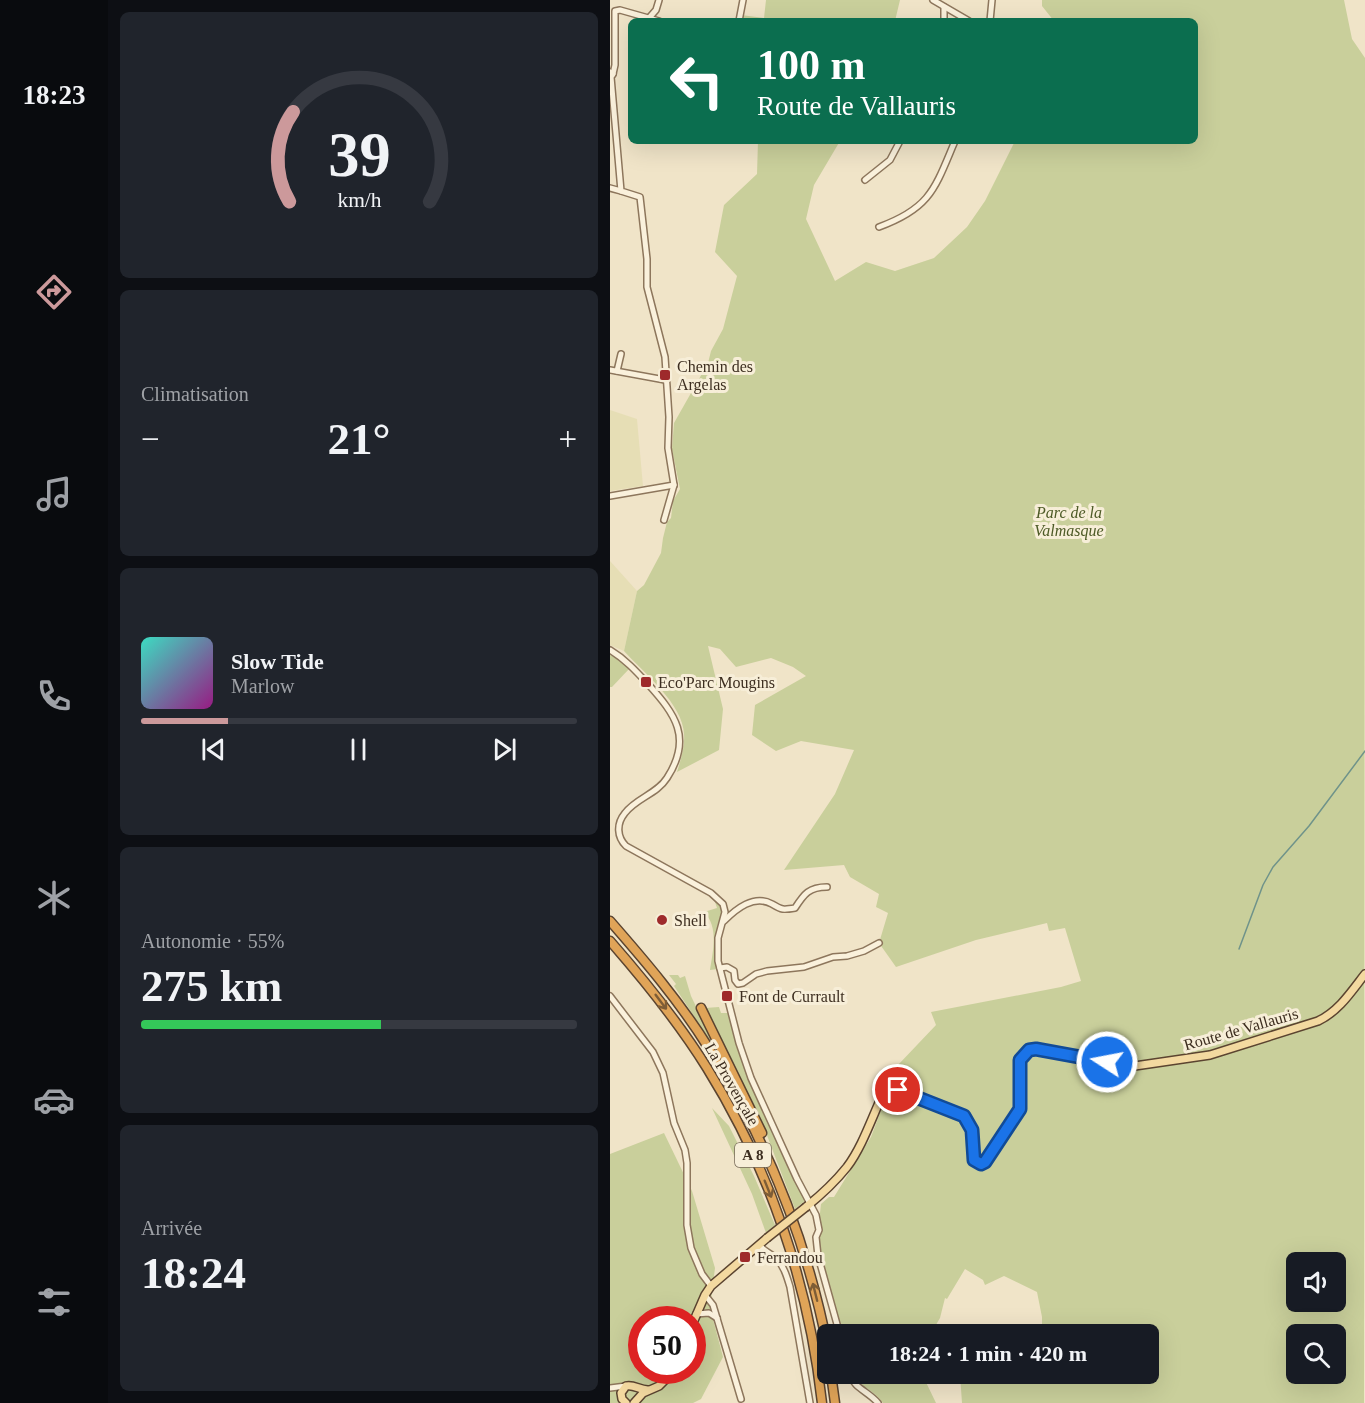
<!DOCTYPE html>
<html lang="fr">
<head>
<meta charset="utf-8">
<style>
	body { margin:0; font-family:"Times New Roman",serif; background:#20242c; color:#f1f3f6; height:100vh; display:flex; flex-direction:column; font-size:22px; white-space:nowrap }
	* { box-sizing:border-box; margin:0 }
	p { font-size:20px; color:#9ea1a6 }
	.icon { flex:none; width:33px; height:33px; fill:none; stroke:currentColor; stroke-width:2; stroke-linecap:round; stroke-linejoin:round }
	.map { position:relative; flex:1; overflow:hidden }
	.details { display:flex; flex-direction:column; gap:12px; padding:12px; background:#0d0f14; width:502px }
	.details>* { flex:none }
	.hud { position:absolute; left:18px; top:18px; width:570px; height:126px; border-radius:9px; box-shadow:0 6px 24px #0002; background:#0b6e4f; color:#fff; overflow:hidden }
	.tools { position:absolute; left:676px; top:1252px; display:grid; gap:12px }
	.tools a { display:grid; place-items:center; width:60px; height:60px; border-radius:9px; background:#171b24; box-shadow:0 6px 24px #0002; font-size:30px }
	.speed { position:absolute; left:18px; top:1306px; display:flex; gap:12px; font-size:30px; font-weight:700; text-align:center }
	.speed>* { display:grid; place-content:center; width:78px; height:78px; border-radius:50%; background:#171b24; box-shadow:0 6px 24px #0002; line-height:1 }
	.speed .limit { border:9px solid #d22; background:#fff; color:#111 }
	.pin { position:absolute; display:grid; place-items:center; width:51px; height:51px; color:#fff; margin:-26px; border:3px solid #fff; border-radius:50%; box-shadow:0 2px 6px #0007 }
	.me { position:absolute; width:66px; margin:-33px; rotate:281deg; stroke-linejoin:round; filter:drop-shadow(0 0 4px #0008) }
	.turn { display:flex; align-items:center; gap:21px; height:126px; padding:0 30px; font-size:27px }
	.turn .icon { width:78px; height:78px; stroke-width:2.5 }
	.turn b { display:block; font-size:42px; line-height:51px }
	.big { font-size:45px; font-weight:600; line-height:1.1 }
	.details .widget { flex:1; display:flex; flex-direction:column; justify-content:center; gap:9px; min-width:0; padding:0 21px; border-radius:9px; background:#20242c }
	.details .dial { align-items:center; gap:0 }
	.dial svg { height:156px; overflow:visible; fill:none; stroke:#363941; stroke-width:7; stroke-linecap:round; text-anchor:middle }
	.dial text { fill:#f1f3f6; stroke:none }
	.song { display:flex; align-items:center; gap:18px }
	.cover { width:72px; height:72px; border-radius:9px; background:linear-gradient(135deg,hsl(170 70% 55%),hsl(310 70% 35%)) }
	.played { height:6px; border-radius:3px; background:linear-gradient(90deg,#cc999b 20%,#363941 20%) }
	.keys { display:flex; justify-content:space-around; direction:ltr }
	.heat { display:flex; justify-content:space-between; align-items:center; font-size:33px; direction:ltr }
	.charge { height:9px; border-radius:4px; background:linear-gradient(90deg,#34c759 55%,#363941 0) }
	.trip { position:absolute; left:207px; top:1324px; width:342px; height:60px; border-radius:9px; background:#171b24; box-shadow:0 6px 24px #0002; font-weight:600; line-height:60px; text-align:center }
	main { display:flex; flex:1; min-height:0 }
	.menu { display:flex; flex-direction:column; width:108px; justify-content:space-around; align-items:center; background:#090b0e; color:#9ea1a6 }
	.menu .icon { width:42px; height:42px }
	.menu .active { color:#cc999b }
	.menu b { font-size:27px; color:#f1f3f6 }
	.map>svg:first-child { display:block }
	.farmland { fill:#e6deb5 }
	.green { fill:#c9cf9b; fill-rule:evenodd }
	.lines { fill:none; stroke-linecap:round; stroke-linejoin:round }
	.stream { stroke:#6f938a; stroke-width:1.5 }
	.minor-casing { stroke:#8d765c; stroke-width:8 }
	.major-casing { stroke:#5b4430; stroke-width:10 }
	.highway-casing { stroke:#5b4430; stroke-width:11 }
	.minor { stroke:#faf1dc; stroke-width:5 }
	.major { stroke:#f3d9a0; stroke-width:7 }
	.highway { stroke:#e0a458; stroke-width:8 }
	.major-bridge-casing { stroke:#5b4430; stroke-width:10; stroke-linecap:butt }
	.major-bridge { stroke:#f3d9a0; stroke-width:7 }
	.oneway { stroke:#7e5d36 }
	.route-casing { stroke:#114b97; stroke-width:15 }
	.route { stroke:#1a73e8; stroke-width:10 }
	.poi-dot { fill:#9e2a2b; stroke:#f7eed8; stroke-width:2 }
	.labels { text-anchor:middle; dominant-baseline:central; stroke-width:6; stroke-linejoin:round; paint-order:stroke }
	.shield { fill:#f7eed8; stroke:#756857; stroke-width:1.5 }
	.shield-label { font-size:15px; font-weight:bold; fill:#3d2e20 }
	.poi-label { font-size:16px; fill:#3d2e20; stroke:#f7eed8; text-anchor:start }
	.park-label { font-size:16px; font-style:italic; fill:#4d5a26; stroke:#f7eed8 }
	.street-label { font-size:16px; fill:#3d2e20; stroke:#f7eed8 }
</style>
</head>
<body>
<main>
<nav class="menu">
<b>18:23</b>
<svg class="icon active" aria-label="directions" viewBox="0 0 24 24"><path d="M12 3l9 9-9 9-9-9zM9 14v-3h6M13 9l2 2-2 2"/></svg>
<svg class="icon" aria-label="music" viewBox="0 0 24 24"><path d="M9 18V5l10-2v13"/><circle cx="6" cy="18" r="3"/><circle cx="16" cy="16" r="3"/></svg>
<svg class="icon" aria-label="phone" viewBox="0 0 24 24"><path d="M5 4h4l2 5-3 2q2 4 5 5l2-3 5 2v4C11 20 4 13 5 4z"/></svg>
<svg class="icon" aria-label="climate" viewBox="0 0 24 24"><path d="M12 3v18M4 7l16 10M4 17L20 7"/></svg>
<svg class="icon" aria-label="car" viewBox="0 0 24 24"><path d="M5 17H2v-5l4-1 3-4h7l3 4 3 1v5h-3M9 17h6M6 11h13"/><circle cx="7" cy="17" r="2"/><circle cx="17" cy="17" r="2"/></svg>
<svg class="icon" aria-label="filters" viewBox="0 0 24 24"><path d="M4 7h16M4 17h16"/><circle cx="9" cy="7" r="2"/><circle cx="15" cy="17" r="2"/></svg>
</nav>
<section class="details">
<div class="widget dial"><svg viewBox="0 0 100 80">
<path d="M14 69A42 42 0 1 1 86 69"/>
<path d="M14 69A42 42 0 0 1 16 23" stroke="#cc999b"/>
<text x="50" y="56" font-size="32" font-weight="700">39</text>
<text x="50" y="72" font-size="11">km/h</text>
</svg></div>
<div class="widget"><p>Climatisation</p>
<div class="heat"><a>−</a><b class="big">21°</b><a>+</a></div>
</div>
<div class="widget">
<div class="song"><i class="cover"></i><div><b>Slow Tide</b><p>Marlow</p></div></div>
<div class="played"></div>
<div class="keys"><svg class="icon" aria-label="previous" viewBox="0 0 24 24"><path d="M18 5L8 12l10 7zM5 5v14"/></svg><svg class="icon" aria-label="pause" viewBox="0 0 24 24"><path d="M8 5v14M16 5v14"/></svg><svg class="icon" aria-label="next" viewBox="0 0 24 24"><path d="M6 5l10 7-10 7zM19 5v14"/></svg></div>
</div>
<div class="widget"><p>Autonomie · 55%</p><b class="big">275 km</b><div class="charge"></div></div>
<div class="widget"><p>Arrivée</p><b class="big">18:24</b></div>
</section>
<div class="map">
<svg width="755" height="1403" viewBox="0 0 755 1403">
	<rect width="100%" height="100%" fill="#f0e4c8"/>
	<g class="farmland">
		<path d="M0 410 27 419 33 486 0 491Z"/>
		<path d="M0 561 27 591 14 651 0 645Z"/>
	</g>
	<g class="green">
		<path d="M156 0H290L285 21H131V15L154 18Z"/>
		<path d="M432 0H734L742 39 755 58 754 1403H352L350 1374H538V1335H432V1317L427 1292 394 1276 375 1285 373 1280 355 1269 337 1299 335 1298 330 1318 320 1335H233L210 1256 207 1240 211 1204 219 1197H224L261 1137 288 1065 326 1025 321 1012 451 987 471 981 455 928 439 931 437 923 366 940 286 967 269 943 278 913 266 907 269 894 240 877 234 865 174 870 225 794 244 750 191 741 166 751 142 735 145 705 196 676 183 667 161 658 126 667 110 649 98 646 113 709 109 750 67 772C71 759 75 747 74 734 73 704 34 673 14 651L27 591 34 585 51 553 53 538 57 522 61 518 63 501 70 489 62 449 64 423 98 363 101 351 113 329 127 276 105 252 114 205 147 174 148 141H230L204 185 196 219 225 281 256 262 285 271 324 258 357 227 375 201 405 141H585V21H444L432 6ZM687 1263H726V1302H687ZM687 1335H726V1374H687Z"/>
		<path d="M0 655 13 661 19 669 2 687H0Z"/>
		<path d="M104 899 111 905 113 913 108 969 100 970C103 951 109 927 94 912L107 908Z"/>
		<path d="M59 975H68L70 978 75 976 81 996 109 1054 64 986 66 984Z"/>
		<path d="M109 1007 111 1013H118L144 1092 195 1201 185 1209 150 1117 95 1008Z"/>
		<path d="M102 1108 119 1126 144 1176 165 1225 156 1233 142 1194Z"/>
		<path d="M54 1133 82 1191 105 1268 100 1308 113 1357 91 1399 83 1403H0V1154ZM32 1320H82V1371H32Z"/>
		<path d="M242 1374H312L326 1403H273C264 1390 250 1387 242 1374Z"/>
	</g>
	<g class="lines">
		<path class="stream" d="M629 949 653 885 663 867 699 826 755 751"/>
		<g class="minor-casing">
			<g id="minor">
				<path d="M323 0 359 21"/>
				<path d="M334 7V21"/>
				<path d="M39 18 46 10 49 0"/>
				<path d="M129 21 133 0"/>
				<path d="M380 21 382 0"/>
				<path d="M0 72 3 74 1 77 11 191 30 197 37 259V287L55 357 59 417 58 448 64 485 0 496"/>
				<path d="M3 74 5 65V11L10 10 49 21"/>
				<path d="M255 180 280 160 290 141"/>
				<path d="M0 188 11 191"/>
				<path d="M269 227C321 208 325 188 345 141"/>
				<path d="M0 370 55 380"/>
				<path d="M7 371 11 354"/>
				<path d="M54 520 64 485"/>
				<path d="M0 650C15 659 26 671 38 684 65 714 83 738 57 778 47 794 26 798 15 813 6 824 7 837 16 846L101 893 113 904 115 912 108 938V961L129 1043 141 1078 187 1179 206 1215 209 1230 206 1237 208 1256 230 1335"/>
				<path d="M114 921C126 909 144 894 162 904 172 910 173 910 185 908 194 894 199 887 217 887"/>
				<path d="M110 968 117 967 124 971 125 980 128 984 133 983 146 974 157 971 194 967 223 957 237 956 254 951 269 943"/>
				<path d="M0 996 43 1052 53 1073 64 1123 75 1150 77 1163V1225L81 1248 92 1274 101 1286"/>
				<path d="M149 1245C154 1251 160 1253 166 1258 174 1266 177 1277 180 1287L200 1403"/>
				<path d="M95 1295 103 1305 131 1399"/>
				<path d="M86 1314 99 1313 107 1318"/>
				<path d="M239 1374C244 1388 259 1392 268 1403"/>
				<path d="M0 1388 16 1386"/>
			</g>
		</g>
		<g class="major-casing">
			<g id="major">
				<path d="M196 1207C211 1195 225 1182 237 1167 252 1147 261 1120 272 1096L278 1090H288L354 1116 362 1130 364 1160 371 1164 375 1162 410 1109V1060L419 1050 426 1049 518 1067 600 1055 708 1021C729 1011 741 992 755 974"/>
				<path d="M82 1325 95 1295 101 1286 157 1238"/>
				<path d="M16 1403 12 1399 11 1393 16 1386C24 1384 29 1390 38 1390"/>
				<path d="M24 1403 33 1393 49 1386 64 1371"/>
			</g>
		</g>
		<g class="highway-casing">
			<g id="highway">
				<path d="M0 921C35 961 70 1002 98 1047 157 1140 197 1241 218 1349"/>
				<path d="M0 941C35 981 69 1023 97 1068 160 1169 199 1285 212 1403"/>
				<path d="M91 1008 152 1133"/>
				<path d="M221 1374 225 1403"/>
			</g>
		</g>
		<use href="#minor" class="minor"/>
		<use href="#major" class="major"/>
		<use href="#highway" class="highway"/>
		<g class="major-bridge-casing">
			<path id="major-bridge" d="M157 1238 196 1207"/>
		</g>
		<use href="#major-bridge" class="major-bridge"/>
	</g>
	<defs><path id="oneway-shaft" d="M-6 0H5M1.5-3L5.5 0L1.5 3" fill="none" stroke-width="1.6" stroke-linecap="round" stroke-linejoin="round" transform="scale(1.5)"/></defs>
	<g class="oneway">
		<use href="#oneway-shaft" transform="translate(51 1002) rotate(53)"/>
		<use href="#oneway-shaft" transform="translate(158 1189) rotate(68)"/>
		<use href="#oneway-shaft" transform="translate(205 1292) rotate(-104)"/>
	</g>
	<g class="lines">
		<g class="route-casing">
			<path id="route" d="M288 1090 354 1116 362 1130 364 1160 371 1164 375 1162 410 1109V1060L419 1050 426 1049 497 1062"/>
		</g>
		<use href="#route" class="route"/>
	</g>
	<g class="poi-dot">
		<rect x="49" y="369" width="12" height="12" rx="3"/>
		<rect x="30" y="676" width="12" height="12" rx="3"/>
		<circle cx="52" cy="920" r="6"/>
		<rect x="111" y="990" width="12" height="12" rx="3"/>
		<rect x="129" y="1251" width="12" height="12" rx="3"/>
	</g>
	<g class="labels">
		<rect class="shield" x="125" y="1143" width="36" height="24" rx="4.5"/>
		<g class="shield-label">
			<text x="143" y="1155">A 8</text>
		</g>
		<g class="poi-label">
			<text x="67" y="366">Chemin des<tspan x="67" dy="18">Argelas</tspan></text>
			<text x="48" y="682">Eco'Parc Mougins</text>
			<text x="64" y="920">Shell</text>
			<text x="129" y="996">Font de Currault</text>
			<text x="147" y="1257">Ferrandou</text>
		</g>
		<g class="park-label">
			<text x="459" y="512">Parc de la<tspan x="459" dy="18">Valmasque</tspan></text>
		</g>
		<g class="street-label">
			<text transform="translate(631 1029) rotate(-16)">Route de Vallauris</text>
			<text transform="translate(122 1084) rotate(60)">La Provençale</text>
		</g>
	</g>
</svg>
<div class="tools">
<a><svg class="icon" aria-label="sound" viewBox="0 0 24 24"><path d="M4 9h4l5-4v14l-5-4H4zM17 9q2 3 0 6"/></svg></a>
<a><svg class="icon" aria-label="search" viewBox="0 0 24 24"><circle cx="10" cy="10" r="6"/><path d="M15 15l6 6"/></svg></a>
</div>
<div class="speed"><div class="limit">50</div></div>
<div class="pin" style="left:288px;top:1090px;background:#d93025"><svg class="icon" aria-label="arrive" viewBox="0 0 24 24"><path d="M6 21V4h12l-3 4 3 4H6"/></svg></div>
<svg class="me" style="left:497px;top:1062px" viewBox="-20 -20 40 40"><circle r="17" fill="#1a73e8" stroke="#fff" stroke-width="3"/><path d="M0-11L8 9 0 5-8 9z" fill="#fff"/></svg>
<div class="trip">18:24 · 1 min · 420 m</div>
<div class="hud">
<div class="turn"><svg class="icon" aria-label="left" viewBox="0 0 24 24"><path d="M17 20v-9H6M10 6l-5 5 5 5"/></svg><div><b>100 m</b>Route de Vallauris</div></div>
</div>
</div>
</main>
</body>
</html>
